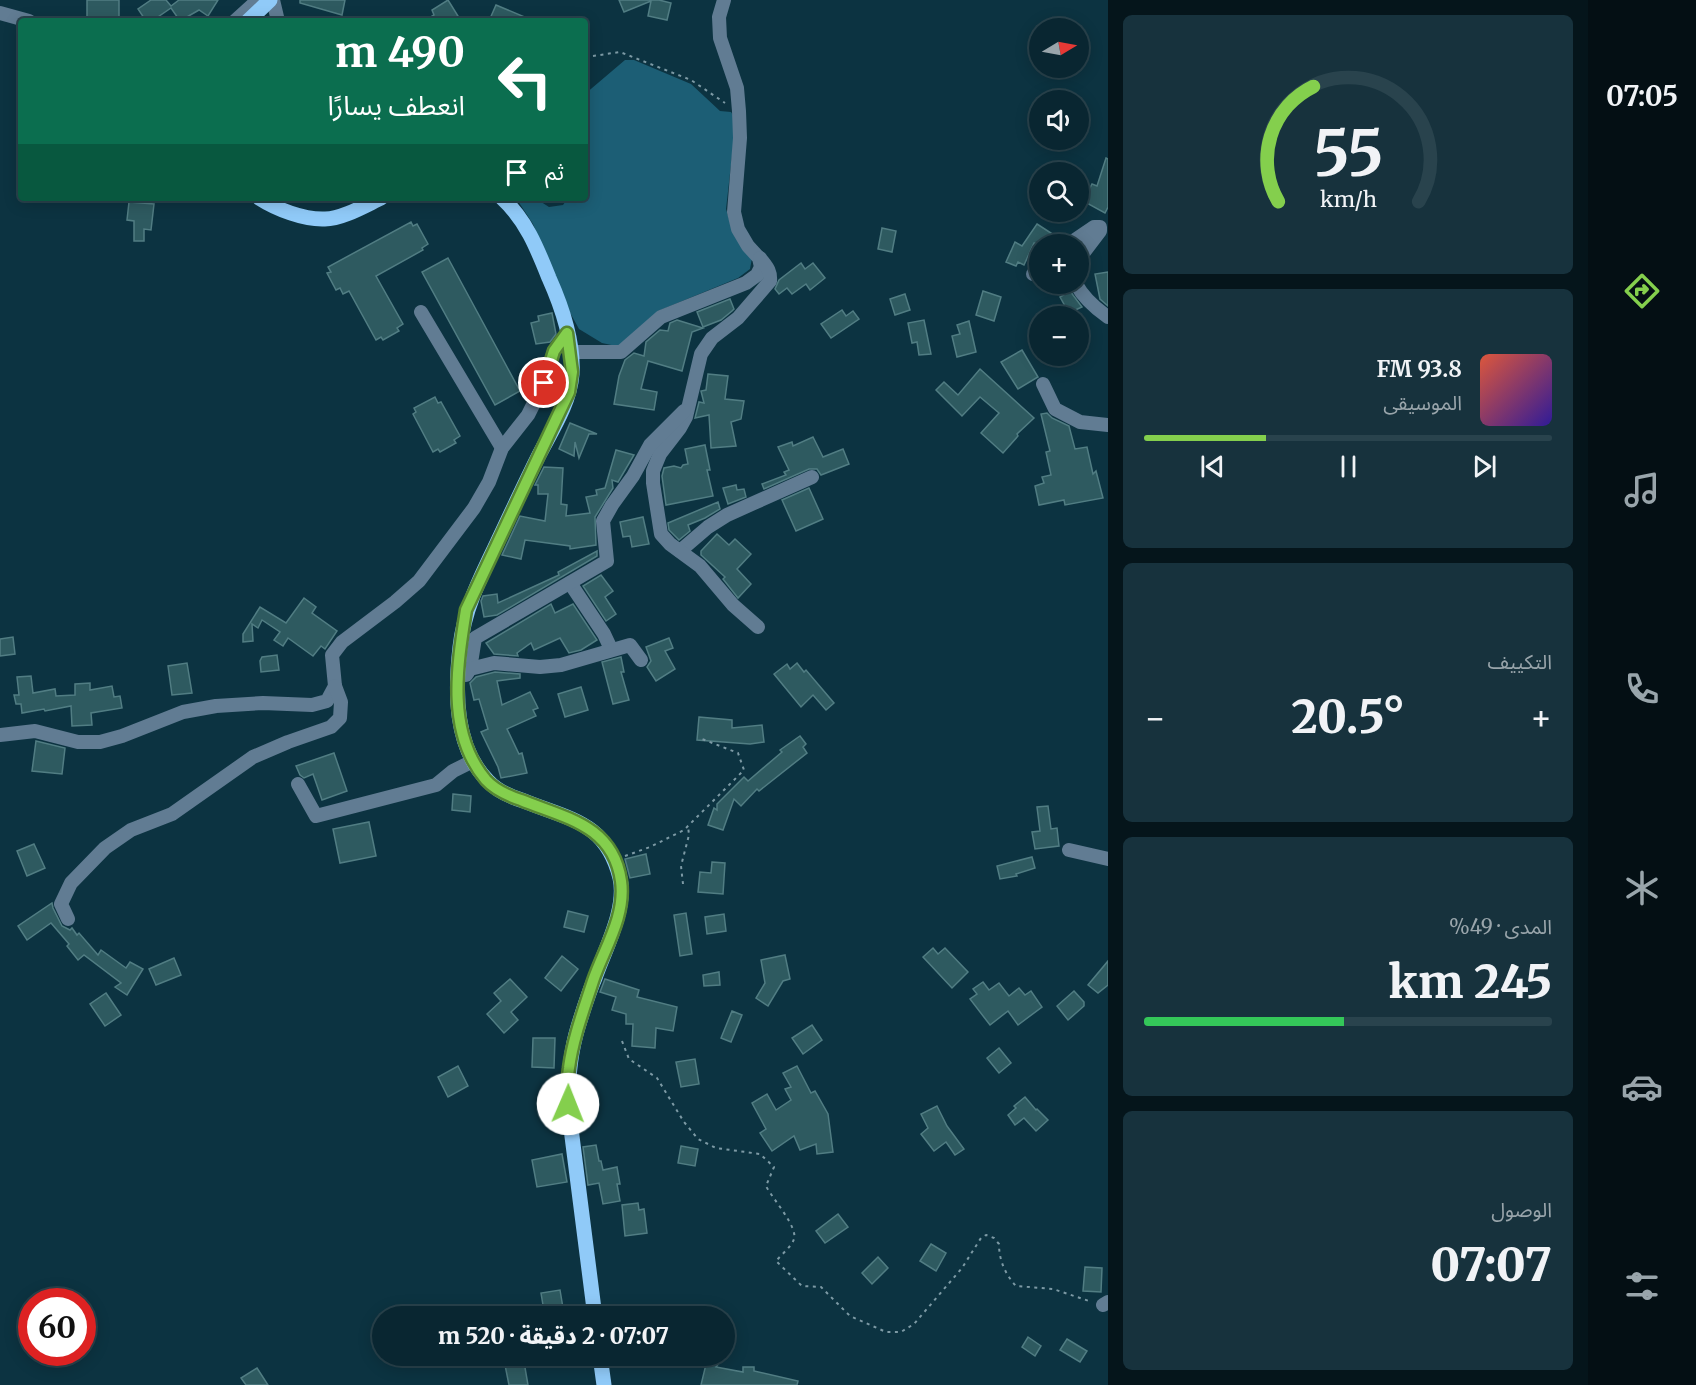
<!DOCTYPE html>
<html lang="ar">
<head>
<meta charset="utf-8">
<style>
	body { margin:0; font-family:Merriweather,"Noto Sans Arabic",serif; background:#17323d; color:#f1f3f6; direction:rtl; height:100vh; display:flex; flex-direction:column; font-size:22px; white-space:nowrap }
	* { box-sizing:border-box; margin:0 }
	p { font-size:20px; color:#99a5ab }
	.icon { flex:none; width:33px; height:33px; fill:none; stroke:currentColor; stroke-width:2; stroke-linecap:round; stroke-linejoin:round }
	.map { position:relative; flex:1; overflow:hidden; direction:ltr }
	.side { display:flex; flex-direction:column; gap:15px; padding:15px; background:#05151b; width:480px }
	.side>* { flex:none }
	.hud { position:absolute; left:18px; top:18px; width:570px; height:183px; border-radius:6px; box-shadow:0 3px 15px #0003,0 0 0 2px #29434d; direction:rtl; background:#0b6e4f; color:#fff; overflow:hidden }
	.needle { width:39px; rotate:80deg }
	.tools { position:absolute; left:1029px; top:18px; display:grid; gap:12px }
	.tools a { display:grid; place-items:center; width:60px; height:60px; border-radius:50%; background:#092631; box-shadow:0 3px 15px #0003,0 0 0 2px #29434d; font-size:30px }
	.speed { position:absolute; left:18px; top:1288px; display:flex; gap:12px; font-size:30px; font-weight:700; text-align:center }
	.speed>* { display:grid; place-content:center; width:78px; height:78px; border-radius:50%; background:#092631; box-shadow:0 3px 15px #0003,0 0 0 2px #29434d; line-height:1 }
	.speed .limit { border:9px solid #d22; background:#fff; color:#111 }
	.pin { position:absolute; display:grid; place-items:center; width:51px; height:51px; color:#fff; margin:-26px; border:3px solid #fff; border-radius:50%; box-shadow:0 2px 6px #0007 }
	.me { position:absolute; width:66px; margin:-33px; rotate:1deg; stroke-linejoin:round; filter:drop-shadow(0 0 4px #0008) }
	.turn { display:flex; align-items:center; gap:21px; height:126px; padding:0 24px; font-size:27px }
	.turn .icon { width:78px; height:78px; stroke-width:2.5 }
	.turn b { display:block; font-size:42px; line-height:51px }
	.then { display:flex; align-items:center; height:57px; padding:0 24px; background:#0003; gap:12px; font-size:22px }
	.big { font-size:45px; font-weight:800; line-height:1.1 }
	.side .tile { flex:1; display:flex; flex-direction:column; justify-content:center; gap:9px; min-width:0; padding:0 21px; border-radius:9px; background:#17323d }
	.side .dial { align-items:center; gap:0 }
	.dial svg { height:156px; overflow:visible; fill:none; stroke:#29434d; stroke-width:7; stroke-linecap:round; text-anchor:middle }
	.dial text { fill:#f1f3f6; stroke:none }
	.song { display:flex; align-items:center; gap:18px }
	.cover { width:72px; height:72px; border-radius:9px; background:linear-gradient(135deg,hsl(10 70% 55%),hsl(250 70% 35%)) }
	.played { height:6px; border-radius:3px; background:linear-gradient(90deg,#84cf4d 30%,#29434d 30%) }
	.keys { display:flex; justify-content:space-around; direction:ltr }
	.heat { display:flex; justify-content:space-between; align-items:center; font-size:33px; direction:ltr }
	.charge { height:9px; border-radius:4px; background:linear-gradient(90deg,#34c759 49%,#29434d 0) }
	.trip { position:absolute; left:372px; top:1306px; width:363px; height:60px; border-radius:30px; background:#092631; box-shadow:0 3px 15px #0003,0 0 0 2px #29434d; font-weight:800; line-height:60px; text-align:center; direction:rtl }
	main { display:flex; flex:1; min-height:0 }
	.tab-bar { display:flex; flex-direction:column; width:108px; justify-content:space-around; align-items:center; background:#040f14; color:#99a5ab }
	.tab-bar .icon { width:42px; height:42px }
	.tab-bar .current { color:#84cf4d }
	.tab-bar b { font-size:27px; color:#f1f3f6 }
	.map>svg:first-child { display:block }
	.green { fill:#1c5e75 }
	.building { fill:#2e5a60; stroke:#517d83; stroke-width:1.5 }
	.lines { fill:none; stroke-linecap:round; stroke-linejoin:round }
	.path { stroke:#7d9aa5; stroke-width:2; stroke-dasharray:3 4.5; stroke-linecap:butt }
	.minor { stroke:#617c93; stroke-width:14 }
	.major { stroke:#90caf8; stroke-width:15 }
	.route-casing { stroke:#568732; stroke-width:15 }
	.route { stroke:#84cf4d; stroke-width:10 }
</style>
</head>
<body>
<main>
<nav class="tab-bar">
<b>07:05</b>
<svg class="icon current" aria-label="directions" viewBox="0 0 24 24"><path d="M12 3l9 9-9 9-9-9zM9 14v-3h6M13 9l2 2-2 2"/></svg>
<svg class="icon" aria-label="music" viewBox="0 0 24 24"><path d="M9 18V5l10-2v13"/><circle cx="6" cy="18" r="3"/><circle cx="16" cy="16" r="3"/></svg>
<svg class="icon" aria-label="phone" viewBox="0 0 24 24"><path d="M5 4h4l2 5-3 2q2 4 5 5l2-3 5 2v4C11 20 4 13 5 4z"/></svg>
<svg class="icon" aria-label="climate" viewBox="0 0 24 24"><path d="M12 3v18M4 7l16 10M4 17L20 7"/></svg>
<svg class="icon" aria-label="car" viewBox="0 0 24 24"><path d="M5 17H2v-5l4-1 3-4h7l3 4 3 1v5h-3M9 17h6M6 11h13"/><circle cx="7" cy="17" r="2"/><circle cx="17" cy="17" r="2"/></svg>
<svg class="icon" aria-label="filters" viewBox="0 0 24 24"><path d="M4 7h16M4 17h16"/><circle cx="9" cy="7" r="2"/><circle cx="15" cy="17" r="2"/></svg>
</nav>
<section class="side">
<div class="tile dial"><svg viewBox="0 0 100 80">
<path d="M14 69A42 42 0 1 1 86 69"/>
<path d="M14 69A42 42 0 0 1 32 10" stroke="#84cf4d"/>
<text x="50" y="56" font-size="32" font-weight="700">55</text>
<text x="50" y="72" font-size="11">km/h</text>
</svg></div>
<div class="tile">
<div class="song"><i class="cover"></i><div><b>93.8 FM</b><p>الموسيقى</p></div></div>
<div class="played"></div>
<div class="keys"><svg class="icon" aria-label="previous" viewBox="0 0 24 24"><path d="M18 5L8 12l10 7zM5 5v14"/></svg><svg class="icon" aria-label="pause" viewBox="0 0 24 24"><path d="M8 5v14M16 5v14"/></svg><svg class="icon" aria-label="next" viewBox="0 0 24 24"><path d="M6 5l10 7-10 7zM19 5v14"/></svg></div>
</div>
<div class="tile"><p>التكييف</p>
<div class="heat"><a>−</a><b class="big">20.5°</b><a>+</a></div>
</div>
<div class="tile"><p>المدى · 49%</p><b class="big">245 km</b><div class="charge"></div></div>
<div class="tile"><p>الوصول</p><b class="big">07:07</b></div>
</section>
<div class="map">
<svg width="1108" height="1385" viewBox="0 0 1108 1385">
	<rect width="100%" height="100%" fill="#0c3341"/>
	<path class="green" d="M625 60H634L691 84 720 111 731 112 736 120 726 209 731 226 752 258 750 269 738 278 658 311 628 342 616 346 602 343 579 329 568 309 533 224 516 198H535L549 207 563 205 568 198H585V94Z"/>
	<g class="building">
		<path d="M87 0H119V18L87 19Z"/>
		<path d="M151 0H166L171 6 179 0H218L208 16 199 10 180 21 171 8 152 21H146L138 9Z"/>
		<path d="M300 0H345L342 15 300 3Z"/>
		<path d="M448 0 458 16 450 21H424L434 15 432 10Z"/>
		<path d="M619 0H659L671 3 667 20 648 16 651 1 624 12Z"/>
		<path d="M496 5 534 21H489Z"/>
		<path d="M1106 158 1108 159V207L1105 213 1083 201 1092 184 1097 186Z"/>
		<path d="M129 202 154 204 151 230 144 229V241H134V221L127 220Z"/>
		<path d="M411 222 413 226 417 224 428 244 422 248 423 250 376 276 403 324 397 328 399 331 383 340 381 337 376 340 349 291 343 294 340 288 336 290 327 273 331 272 328 267Z"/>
		<path d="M1037 224 1054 235 1047 244 1034 243 1024 265 1018 262 1016 266 1006 262 1015 242 1022 246Z"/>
		<path d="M882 228 896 231 892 252 878 249Z"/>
		<path d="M448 258 520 391 495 405 422 272Z"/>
		<path d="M801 263 805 269 813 263 825 278 810 290 806 284 792 294 787 288 779 294 775 289 779 280Z"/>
		<path d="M1108 272V306L1100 299 1095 274Z"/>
		<path d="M983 291 1001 297 994 321 976 315Z"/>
		<path d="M1070 291 1082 307 1069 313 1060 297Z"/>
		<path d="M905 294 910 310 895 315 890 299Z"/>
		<path d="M730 299 734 309 732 311 721 320 703 327 697 312Z"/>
		<path d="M842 310 846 316 853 311 859 319 831 338 821 324Z"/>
		<path d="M552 313 556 334 550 342 536 344 531 323 539 321 538 316Z"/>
		<path d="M677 320 703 328 692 332 682 371 648 361 641 389 657 392 654 410 614 404 619 376 625 360 634 353 644 356 646 342 660 330 668 331 670 323Z"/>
		<path d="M924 320 931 354 919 355 917 342 912 343 908 323Z"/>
		<path d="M969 321 976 352 957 357 952 336 960 334 957 325Z"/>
		<path d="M1022 350 1038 377 1018 389 1001 362Z"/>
		<path d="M980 369 1034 418 1017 434 1018 436 1003 453 981 433 999 413 980 397 962 416 936 390 944 382 958 395Z"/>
		<path d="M708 374 728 376 725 399 744 401 741 419 731 422 736 446 711 448 709 415 695 418 699 402 704 403 701 391 706 390Z"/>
		<path d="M435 397 438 403 441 402 460 436 454 440 456 443 440 452 438 449 433 452 413 414 416 412 414 408Z"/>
		<path d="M1047 413 1052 418 1069 426 1075 449 1087 447 1093 474 1096 471 1103 498 1065 505 1064 500 1039 505 1035 486 1044 483 1042 477 1051 475 1046 452 1050 451 1041 414Z"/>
		<path d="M570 423 597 434H589L579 458 575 442 574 456 559 449Z"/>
		<path d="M813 437 823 457 843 449 849 464 821 475 817 469H809L764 489 762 484 786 475 784 472 789 470 778 447 792 442 793 446Z"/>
		<path d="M705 445 710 470H707L713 496 666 505 662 476 664 468 674 466 681 468 683 465 688 464 685 449Z"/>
		<path d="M616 450 634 455 618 482 612 480 613 488 595 517 596 545 570 549V546L525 540 521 559 502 555 520 516 545 521 548 494H538V485H535L544 467 563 468 561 504 567 505 566 516 590 513 586 497 597 495 596 490 605 488Z"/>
		<path d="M736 485 737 490 744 489 746 497 728 504 723 488Z"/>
		<path d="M809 488 823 519 796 531 782 500Z"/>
		<path d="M718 502 720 509 705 518 688 525 690 531 679 540 669 530 668 523Z"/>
		<path d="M643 517 649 544 632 547 630 536 623 537 620 522Z"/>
		<path d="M717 534 729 545 735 539 751 554 737 569 751 584 738 598 723 579 725 577 701 555V551Z"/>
		<path d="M597 551V556L497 615 484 617 481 601 483 596 497 594 498 603 559 575 558 572Z"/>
		<path d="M601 575 613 591 605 597 616 614 606 621 583 586Z"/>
		<path d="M304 598 316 607 312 613 337 631 325 649 321 646 313 656 288 638 283 646 274 640 280 632 262 620 258 628 252 624 253 641 243 642V634L260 607 286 623Z"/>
		<path d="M551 604 555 613 573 604 597 640 581 650 569 653 560 638 534 650 531 643 517 653 518 656 494 654 486 643Z"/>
		<path d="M13 637 15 654 0 656V639Z"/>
		<path d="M669 638 673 648 665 651 675 669 656 681 647 667 651 661 646 647Z"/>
		<path d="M277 655 279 670 261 672 260 661 262 657Z"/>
		<path d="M621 657 624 672H621L629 700 613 704 602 662Z"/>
		<path d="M187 663 192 693 172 695 168 666Z"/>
		<path d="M797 663 804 672 806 670 834 703 826 710 813 695 801 707 774 674 787 664 790 669Z"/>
		<path d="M495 672 520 674V678L497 681 502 705 530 692 538 708 533 710 536 716 507 729 519 754 522 753 527 773 501 778 498 767 481 732 488 729 479 699 474 700 470 683 476 677Z"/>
		<path d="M31 676 33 693 55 689 56 696 75 695V684L90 683V690L112 686 114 697 120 696 122 708 91 713 92 725 72 726 71 706 45 711 44 709 22 713 21 704H16L14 695H19L17 677Z"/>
		<path d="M581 687 588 710 565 717 558 694Z"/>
		<path d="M699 717 732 720V728L762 725 764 742 750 744 697 740Z"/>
		<path d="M800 736 806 744 803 747 807 753 759 791 757 789 741 806 734 799 723 830 708 825 714 808 717 810V804L744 777 748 781 782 752 780 750Z"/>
		<path d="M36 741 65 748 62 774 32 771Z"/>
		<path d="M334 753 347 791 322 800 313 774 304 778 300 775 296 766Z"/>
		<path d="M453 794 471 796 470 812 452 810Z"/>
		<path d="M1048 806 1051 829 1057 828 1059 846 1035 849 1032 832 1040 831 1037 807Z"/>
		<path d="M369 822 376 856 340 863 333 829Z"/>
		<path d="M34 844 45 868 27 876 17 851Z"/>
		<path d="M646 854 650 874 630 878 625 859Z"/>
		<path d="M1032 857 1035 868 1016 874 1017 876 1000 879 997 866Z"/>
		<path d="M712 862 725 863 723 894 698 892 700 872 711 873Z"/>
		<path d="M52 903 53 908 62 926 70 930 72 928 77 935 79 933 98 955 101 950 126 968 130 962 143 969 127 995 115 987 121 983 84 955 78 960 67 946 69 944 51 923 27 940 18 926Z"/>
		<path d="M568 911 588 916 584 932 564 927Z"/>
		<path d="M686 913 692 954 680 956 674 915Z"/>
		<path d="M724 914 726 931 707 934 705 917Z"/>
		<path d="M933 948 938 954 945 948 968 972 952 988 923 957Z"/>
		<path d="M785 955 790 979 783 981 768 1006 756 998 765 983 761 960Z"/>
		<path d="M562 956 578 969 561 991 545 978Z"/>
		<path d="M174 958 181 975 156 985 149 969Z"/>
		<path d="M1108 961V985L1098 993 1088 985Z"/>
		<path d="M719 972 720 985 704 986 703 975Z"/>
		<path d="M510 979 527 997 511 1012 518 1020 504 1033 487 1014 501 1001 494 993Z"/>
		<path d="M605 979 639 990 637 997 677 1007 673 1031 656 1028 655 1048 632 1046 633 1024H626V1014L612 1010 616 997 600 992Z"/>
		<path d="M983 982 989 990 999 983 1009 996 1019 988 1025 995 1031 991 1042 1007 1018 1025 1008 1011 990 1025 970 999 977 994 973 989Z"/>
		<path d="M1074 991 1084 1002V1006L1068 1020 1057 1006Z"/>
		<path d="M106 993 121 1015 105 1026 90 1004Z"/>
		<path d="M732 1011 742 1015 731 1042 721 1038Z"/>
		<path d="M812 1025 822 1040 803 1054 792 1038Z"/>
		<path d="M533 1038H555L554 1068 532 1067Z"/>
		<path d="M999 1048 1011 1063 999 1073 987 1058Z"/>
		<path d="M695 1059 699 1084 681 1087 676 1062Z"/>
		<path d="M458 1066 468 1086 448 1097 438 1077Z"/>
		<path d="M797 1066 811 1093 815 1091 828 1114 833 1152 817 1154 816 1144 800 1150 794 1136 772 1151 760 1133 766 1129 752 1103 767 1094 776 1110 791 1100 785 1089 791 1087 783 1073Z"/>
		<path d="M1025 1097 1036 1110 1037 1109 1048 1120 1036 1131 1024 1118 1015 1125 1008 1115 1016 1108 1014 1106Z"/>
		<path d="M937 1106 947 1126 964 1149 955 1155 946 1142 934 1151 921 1134 928 1128 921 1114Z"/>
		<path d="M596 1145 599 1161H601L603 1170 617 1167 620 1184H617L620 1201 603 1204 599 1183 588 1185 583 1147Z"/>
		<path d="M681 1146 698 1149 695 1166 678 1163Z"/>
		<path d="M562 1154 567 1182 537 1187 532 1160Z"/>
		<path d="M638 1203 639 1210 644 1209 647 1233 625 1236 622 1205Z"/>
		<path d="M838 1214 848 1227 825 1243 816 1231Z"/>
		<path d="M931 1244 946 1253 936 1271 920 1261Z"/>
		<path d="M878 1257 888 1268 872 1284 862 1273Z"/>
		<path d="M1085 1267 1102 1268 1101 1292 1083 1291Z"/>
		<path d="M560 1290 564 1314 545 1317 541 1293Z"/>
		<path d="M1028 1337 1041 1346 1035 1356 1022 1347Z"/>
		<path d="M1067 1339 1087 1351 1080 1362 1060 1350Z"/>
		<path d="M523 1356 528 1385H509L504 1360Z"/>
		<path d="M708 1356H724L716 1367 743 1372V1367H754V1371L798 1381 797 1385H701Z"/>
		<path d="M257 1368 268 1385H246L241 1378Z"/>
	</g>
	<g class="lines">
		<g class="path">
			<path d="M593 56 620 52 691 80 725 103"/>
			<path d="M625 856 650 847 684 830 744 770 738 753 702 739"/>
			<path d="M683 884 681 866 689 835 688 826"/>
			<path d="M622 1041 629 1059 657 1078 684 1122 698 1139 716 1148 760 1154 774 1167 766 1186C772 1198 798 1227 794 1239 792 1246 781 1255 776 1261L802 1286 821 1287 850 1316 886 1332H901L914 1324 962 1268 981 1238 986 1235 994 1238 999 1244C999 1260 1005 1274 1016 1286L1053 1289 1092 1302"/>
		</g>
		<g class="minor">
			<path d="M273 0 278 21"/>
			<path d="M0 13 29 21"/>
			<path d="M235 21 258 0"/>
			<path d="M1069 244 1094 227H1100V231L1078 260"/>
			<path d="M1033 274 1040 267"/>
			<path d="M1076 284C1083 297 1095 308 1108 317"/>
			<path d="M421 312 502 448"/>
			<path d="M571 352H621L661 317 746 283 757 275 761 267 759 258 748 246 738 229 734 212 740 138 739 111 737 88 720 38 719 17 724 0"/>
			<path d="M1043 384 1055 409 1080 422 1108 425"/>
			<path d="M680 551 708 527 727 515 812 477"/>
			<path d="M570 583 604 634 611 649"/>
			<path d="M758 627 733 605 700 566 670 544 661 534 653 483V471L660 454 680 428 686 417 701 354 712 338 738 318 770 281C771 270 766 266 760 258"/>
			<path d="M470 669 475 638 607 561 603 521 612 505 633 476 650 445 684 411"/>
			<path d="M466 675 470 669 494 663 540 667 561 665 630 645 641 660"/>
			<path d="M0 735 35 731 78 742H100L122 736 183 712 216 706 263 703 312 705 327 701 335 686 332 655 342 642 395 602 419 581 474 508 489 482 502 448 528 415 544 383 554 351 568 333"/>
			<path d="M298 784 316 816 436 785 453 771 473 761"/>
			<path d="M1069 850 1108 859"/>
			<path d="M68 919 61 904 71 883 105 848 131 830 172 814 253 757 288 742 331 727 340 718 341 702 335 686"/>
			<path d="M1103 1305 1108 1302"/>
		</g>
		<g class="major">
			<path d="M248 21 270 0"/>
			<path d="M259 198C276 209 304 220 325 219 342 219 366 205 381 198"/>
			<path d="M502 198C526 220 537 248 549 278 562 307 574 342 572 374 570 403 552 430 539 455 524 485 510 515 496 545 480 578 464 610 460 647 455 691 454 747 488 781 497 791 511 797 524 801 571 820 606 822 620 878 627 909 605 949 595 978 588 994 583 1011 578 1027 570 1053 568 1078 568 1105L595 1317"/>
			<path d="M600 1356 604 1385"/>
		</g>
	</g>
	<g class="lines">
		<g class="route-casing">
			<path id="route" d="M544 383 554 351 567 333 572 372 569 392 466 610C457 666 446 733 486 780 495 790 509 796 521 800 565 818 613 825 621 881 626 916 604 949 593 981 584 1009 573 1038 569 1068 567 1080 568 1093 568 1104"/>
		</g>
		<use href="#route" class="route"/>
	</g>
</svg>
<div class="tools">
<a><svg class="needle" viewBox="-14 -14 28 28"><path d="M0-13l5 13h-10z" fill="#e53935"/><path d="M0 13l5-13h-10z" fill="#99a5ab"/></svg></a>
<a><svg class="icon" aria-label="sound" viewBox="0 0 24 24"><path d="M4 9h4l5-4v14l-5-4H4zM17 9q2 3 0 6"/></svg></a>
<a><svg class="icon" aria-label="search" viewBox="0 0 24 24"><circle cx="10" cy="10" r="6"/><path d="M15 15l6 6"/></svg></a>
<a>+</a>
<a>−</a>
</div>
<div class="speed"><div class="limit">60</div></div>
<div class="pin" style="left:544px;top:383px;background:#d93025"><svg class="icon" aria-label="arrive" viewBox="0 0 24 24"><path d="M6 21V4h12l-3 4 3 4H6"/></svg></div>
<svg class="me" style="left:568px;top:1104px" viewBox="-20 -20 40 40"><circle r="19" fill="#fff"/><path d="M0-13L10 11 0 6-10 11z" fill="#84cf4d"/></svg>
<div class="trip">07:07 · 2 دقيقة · 520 m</div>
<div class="hud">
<div class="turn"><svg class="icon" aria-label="left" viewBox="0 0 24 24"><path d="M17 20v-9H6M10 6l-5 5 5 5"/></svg><div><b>490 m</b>انعطف يسارًا</div></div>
<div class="then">ثم<svg class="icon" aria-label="arrive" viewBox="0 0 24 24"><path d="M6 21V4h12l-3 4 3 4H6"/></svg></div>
</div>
</div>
</main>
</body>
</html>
